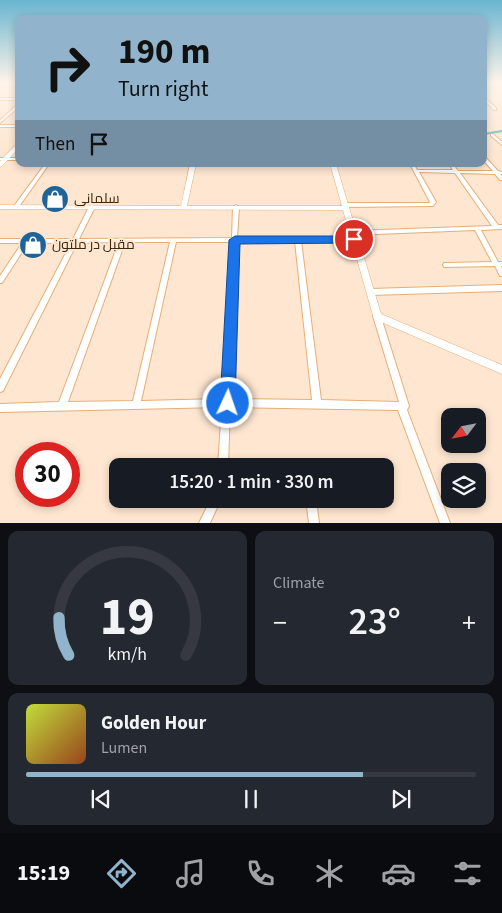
<!DOCTYPE html>
<html lang="en">
<head>
<meta charset="utf-8">
<style>
	body { margin:0; font-family:"Source Sans 3",Cairo,sans-serif; background:#242831; color:#f1f3f6; height:100vh; display:flex; flex-direction:column; font-size:19px; white-space:nowrap }
	* { box-sizing:border-box; margin:0 }
	p { font-size:16px; color:#9ea1a6 }
	.icon { flex:none; width:28px; height:28px; fill:none; stroke:currentColor; stroke-width:2; stroke-linecap:round; stroke-linejoin:round }
	.map { position:relative; height:523px; overflow:hidden }
	.sheet { display:flex; flex-direction:column; gap:8px; padding:8px; background:#0d0f14; flex:1 }
	.sheet>* { flex:none }
	.banner { position:absolute; left:15px; top:15px; width:472px; height:152px; border-radius:10px; box-shadow:0 2px 8px #0003; background:#92b3cc; color:#111; overflow:hidden }
	.needle { width:32px; rotate:238deg }
	.tools { position:absolute; left:441px; top:408px; display:grid; gap:10px }
	.tools a { display:grid; place-items:center; width:45px; height:45px; border-radius:10px; background:#171b24; box-shadow:0 2px 8px #0003; font-size:25px }
	.speed { position:absolute; left:15px; top:442px; display:flex; gap:10px; font-size:25px; font-weight:700; text-align:center }
	.speed>* { display:grid; place-content:center; width:65px; height:65px; border-radius:50%; background:#171b24; box-shadow:0 2px 8px #0003; line-height:1 }
	.speed .limit { border:8px solid #d22; background:#fff; color:#111 }
	.pin { position:absolute; display:grid; place-items:center; width:42px; height:42px; color:#fff; margin:-21px; border:2px solid #fff; border-radius:50%; box-shadow:0 1px 5px #0007 }
	.me { position:absolute; width:55px; margin:-28px; rotate:3deg; stroke-linejoin:round; filter:drop-shadow(0 0 4px #0008) }
	.turn { display:flex; align-items:center; gap:18px; height:105px; padding:0 20px; font-size:22px }
	.turn .icon { width:65px; height:65px; stroke-width:2.5 }
	.turn b { display:block; font-size:35px; line-height:42px }
	.then { display:flex; align-items:center; height:48px; padding:0 20px; background:#0003; gap:10px; font-size:19px }
	.big { font-size:38px; font-weight:600; line-height:1.1 }
	.sheet .card { flex:1; display:flex; flex-direction:column; justify-content:center; gap:8px; min-width:0; padding:0 18px; border-radius:10px; background:#242831 }
	.sheet .dial { align-items:center; gap:0 }
	.dial svg { height:130px; overflow:visible; fill:none; stroke:#363941; stroke-width:7; stroke-linecap:round; text-anchor:middle }
	.dial text { fill:#f1f3f6; stroke:none }
	.song { display:flex; align-items:center; gap:15px }
	.cover { width:60px; height:60px; border-radius:8px; background:linear-gradient(135deg,hsl(70 70% 55%),hsl(20 70% 35%)) }
	.played { height:5px; border-radius:2px; background:linear-gradient(90deg,#92b3cc 75%,#363941 75%) }
	.keys { display:flex; justify-content:space-around; direction:ltr }
	.heat { display:flex; justify-content:space-between; align-items:center; font-size:28px; direction:ltr }
	.sheet .tiles { flex:1; display:grid; gap:8px; grid-template-columns:1fr 1fr }
	.card:last-child { grid-column:span 2 }
	.trip { position:absolute; left:109px; top:458px; width:285px; height:50px; border-radius:10px; background:#171b24; box-shadow:0 2px 8px #0003; font-weight:600; line-height:50px; text-align:center }
	.tabs { display:flex; height:80px; justify-content:space-around; align-items:center; background:#090b0e; color:#9ea1a6 }
	.tabs .icon { width:35px; height:35px }
	.tabs .on { color:#92b3cc }
	.tabs b { font-size:22px; color:#f1f3f6 }
	.map>svg:first-child { display:block }
	.lines { fill:none; stroke-linecap:round; stroke-linejoin:round }
	.canal { fill:#4eb7ac; fill-rule:evenodd }
	.minor-casing { stroke:#e7ae75; stroke-width:2 }
	.tertiary-casing { stroke:#e7ae75; stroke-width:1 }
	.secondary-casing { stroke:#e7ae75; stroke-width:1 }
	.minor { fill:#fff; fill-rule:evenodd }
	.tertiary { fill:#fff; fill-rule:evenodd }
	.secondary { fill:#fff; fill-rule:evenodd }
	.route { fill:#1a73e8; stroke:#114b97 }
	.labels { text-anchor:middle; dominant-baseline:central; stroke-width:4; stroke-linejoin:round; paint-order:stroke }
	.poi-label { font-size:14px; fill:#3d260f; stroke:#fee6d0; text-anchor:start }
</style>
</head>
<body>
<div class="map">
<svg width="502" height="523" viewBox="0 0 502 523">
	<rect width="100%" height="100%" fill="#fee6d0"/>
	<g class="lines">
		<path class="canal" d="M502 130V132L484 135V133Z"/>
		<g class="minor-casing">
			<g id="minor">
				<path d="M484 97 496 108V110H494L484 100Z"/>
				<rect x="0" y="98" width="19" height="2"/>
				<path d="M18 104H19V107L0 123V120Z"/>
				<rect x="0" y="125" width="19" height="2"/>
				<path d="M491 134H493L502 142V145L491 136Z"/>
				<rect x="0" y="158" width="19" height="2"/>
				<path d="M484 158H486L498 171 502 172V174H500L502 176V180H500L495 174 460 173 498 225H502V229L481 230 498 262H502V266H501L502 268V276H500L495 266 444 267 443 265 444 263H446L492 262 475 230 352 235 349 233 352 231 492 226 455 173 419 172 436 202 433 206 344 207 341 205 344 203H429L430 202 410 164H414L417 170H453L449 164H453L458 171H493L484 161Z"/>
				<path d="M45 164H49L18 208H14L13 207 14 206Z"/>
				<path d="M92 205 95 207 79 239 232 238 233 207 236 205 239 207 237 238H356L357 239 356 240 354 241H301L321 400 399 402 373 316 374 314 377 313 380 314 409 406 407 410 450 523H440L398 410 230 407 228 466H218L222 407 0 412V404L59 402 119 242 77 243 3 391 0 392V379L71 243H28L2 283H0V276L22 243H0V239H73L89 207ZM295 241 312 400 231 399 237 242ZM125 242H170L133 401 68 402ZM176 242H231L222 399 141 401Z"/>
				<path d="M502 285V291L370 295 368 294 367 292 368 290 370 289Z"/>
				<path d="M211 499H221L210 523H199Z"/>
				<path d="M306 499H316L319 523H309Z"/>
			</g>
		</g>
		<g class="tertiary-casing">
			<path id="tertiary" d="M190 164H196L187 206H342L330 164H336L381 314 502 365V374L374 319 343 210 0 209V205L181 206Z"/>
		</g>
		<g class="secondary-casing">
			<path id="secondary" d="M19 142V148L2 166 0 167V161Z"/>
		</g>
		<use href="#minor" class="minor"/>
		<use href="#tertiary" class="tertiary"/>
		<use href="#secondary" class="secondary"/>
	</g>
	<linearGradient id="sky" x2="0" y2="1"><stop stop-color="#6ab5d0"/><stop offset="0.53" stop-color="#fff4ea"/><stop offset="1" stop-color="#fff4ea" stop-opacity="0"/></linearGradient>
	<rect width="502" height="156" fill="url(#sky)"/>
	<path class="route" d="M235 236H354L359 239 354 243 240 244 235 403 233 408 228 411 222 408 220 403 229 240Z"/>
	<defs>
		<g id="shop-disc" transform="scale(1.4375)"><circle r="9.5" fill="#1e6499" stroke="#fee6d0"/><path d="M-5-2.5h2.3a2.7 3.5 0 0 1 5.4 0H5L5.5 6h-11ZM-1.5-2.5h3a1.5 2.3 0 0 0-3 0Z" fill="#fff"/></g>
	</defs>
	<g fill-rule="evenodd">
		<use href="#shop-disc" x="55" y="199"/>
		<use href="#shop-disc" x="33" y="245"/>
	</g>
	<g class="labels">
		<g class="poi-label">
			<text x="74" y="199">سلمانی</text>
			<text x="52" y="245">مقبل در ملتون</text>
		</g>
	</g>
</svg>
<div class="tools">
<a><svg class="needle" viewBox="-14 -14 28 28"><path d="M0-13l5 13h-10z" fill="#e53935"/><path d="M0 13l5-13h-10z" fill="#9ea1a6"/></svg></a>
<a><svg class="icon" aria-label="layers" viewBox="0 0 24 24"><path d="M12 4l9 5-9 5-9-5zM3 14l9 5 9-5"/></svg></a>
</div>
<div class="speed"><div class="limit">30</div></div>
<div class="pin" style="left:354px;top:239px;background:#d93025"><svg class="icon" aria-label="arrive" viewBox="0 0 24 24"><path d="M6 21V4h12l-3 4 3 4H6"/></svg></div>
<svg class="me" style="left:228px;top:403px" viewBox="-20 -20 40 40"><circle r="17" fill="#1a73e8" stroke="#fff" stroke-width="3"/><path d="M0-11L8 9 0 5-8 9z" fill="#fff"/></svg>
<div class="trip">15:20 · 1 min · 330 m</div>
<div class="banner">
<div class="turn"><svg class="icon" aria-label="right" viewBox="0 0 24 24"><path d="M7 20v-9h11M14 6l5 5-5 5"/></svg><div><b>190 m</b>Turn right</div></div>
<div class="then">Then<svg class="icon" aria-label="arrive" viewBox="0 0 24 24"><path d="M6 21V4h12l-3 4 3 4H6"/></svg></div>
</div>
</div>
<section class="sheet">
<div class="tiles">
<div class="card dial"><svg viewBox="0 0 100 80">
<path d="M14 69A42 42 0 1 1 86 69"/>
<path d="M14 69A42 42 0 0 1 8 46" stroke="#92b3cc"/>
<text x="50" y="56" font-size="32" font-weight="700">19</text>
<text x="50" y="72" font-size="11">km/h</text>
</svg></div>
<div class="card"><p>Climate</p>
<div class="heat"><a>−</a><b class="big">23°</b><a>+</a></div>
</div>
<div class="card">
<div class="song"><i class="cover"></i><div><b>Golden Hour</b><p>Lumen</p></div></div>
<div class="played"></div>
<div class="keys"><svg class="icon" aria-label="previous" viewBox="0 0 24 24"><path d="M18 5L8 12l10 7zM5 5v14"/></svg><svg class="icon" aria-label="pause" viewBox="0 0 24 24"><path d="M8 5v14M16 5v14"/></svg><svg class="icon" aria-label="next" viewBox="0 0 24 24"><path d="M6 5l10 7-10 7zM19 5v14"/></svg></div>
</div>
</div>
</section>
<nav class="tabs">
<b>15:19</b>
<svg class="icon on" aria-label="directions" viewBox="0 0 24 24"><path d="M12 3l9 9-9 9-9-9zM9 14v-3h6M13 9l2 2-2 2"/></svg>
<svg class="icon" aria-label="music" viewBox="0 0 24 24"><path d="M9 18V5l10-2v13"/><circle cx="6" cy="18" r="3"/><circle cx="16" cy="16" r="3"/></svg>
<svg class="icon" aria-label="phone" viewBox="0 0 24 24"><path d="M5 4h4l2 5-3 2q2 4 5 5l2-3 5 2v4C11 20 4 13 5 4z"/></svg>
<svg class="icon" aria-label="climate" viewBox="0 0 24 24"><path d="M12 3v18M4 7l16 10M4 17L20 7"/></svg>
<svg class="icon" aria-label="car" viewBox="0 0 24 24"><path d="M5 17H2v-5l4-1 3-4h7l3 4 3 1v5h-3M9 17h6M6 11h13"/><circle cx="7" cy="17" r="2"/><circle cx="17" cy="17" r="2"/></svg>
<svg class="icon" aria-label="filters" viewBox="0 0 24 24"><path d="M4 7h16M4 17h16"/><circle cx="9" cy="7" r="2"/><circle cx="15" cy="17" r="2"/></svg>
</nav>
</body>
</html>
